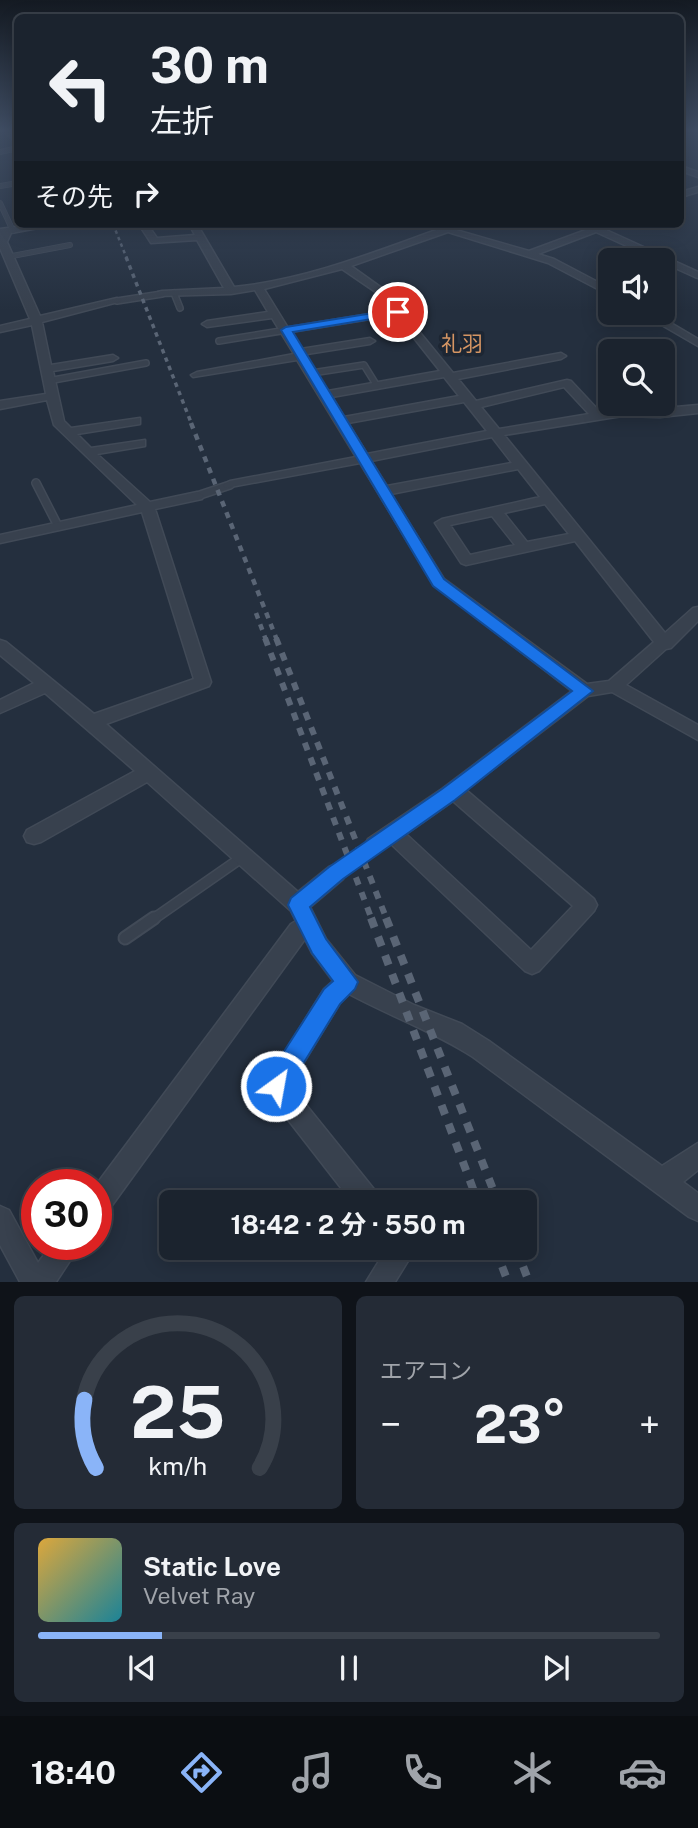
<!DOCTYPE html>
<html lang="ja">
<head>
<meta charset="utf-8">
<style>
	body { margin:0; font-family:"Public Sans","Noto Sans JP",sans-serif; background:#242b36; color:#f1f3f6; height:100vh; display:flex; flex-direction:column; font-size:26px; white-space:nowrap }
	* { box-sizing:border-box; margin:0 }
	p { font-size:23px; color:#a0a4aa }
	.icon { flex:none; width:38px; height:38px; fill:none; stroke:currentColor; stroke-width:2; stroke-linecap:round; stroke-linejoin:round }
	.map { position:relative; height:1282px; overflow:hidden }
	.side { display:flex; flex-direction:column; gap:14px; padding:14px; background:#0f1319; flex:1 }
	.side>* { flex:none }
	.guide { position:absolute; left:14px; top:14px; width:670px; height:214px; border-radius:10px; box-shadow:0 4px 18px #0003,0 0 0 2px #39404a; background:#1b232e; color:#f1f3f6; overflow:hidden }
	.controls { position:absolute; left:598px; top:248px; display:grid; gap:14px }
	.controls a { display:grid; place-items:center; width:77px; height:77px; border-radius:10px; background:#1b232e; box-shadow:0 4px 18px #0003,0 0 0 2px #39404a; font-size:35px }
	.speed { position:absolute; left:21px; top:1169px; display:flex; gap:14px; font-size:35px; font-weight:700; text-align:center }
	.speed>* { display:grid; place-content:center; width:91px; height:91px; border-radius:50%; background:#1b232e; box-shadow:0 4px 18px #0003,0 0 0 2px #39404a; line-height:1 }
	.speed .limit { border:10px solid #d22; background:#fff; color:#111 }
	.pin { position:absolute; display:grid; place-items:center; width:60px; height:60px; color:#fff; margin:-30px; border:4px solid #fff; border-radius:50%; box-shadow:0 2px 7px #0007 }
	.me { position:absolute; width:77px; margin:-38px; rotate:32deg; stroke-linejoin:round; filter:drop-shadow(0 0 5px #0008) }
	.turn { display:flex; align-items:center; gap:24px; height:147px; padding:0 21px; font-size:32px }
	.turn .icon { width:91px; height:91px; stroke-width:2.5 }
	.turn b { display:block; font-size:49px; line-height:60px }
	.then { display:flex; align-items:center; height:66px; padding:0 21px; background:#0003; gap:14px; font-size:26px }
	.big { font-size:52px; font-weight:700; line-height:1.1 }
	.side .card { flex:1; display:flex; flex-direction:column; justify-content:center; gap:10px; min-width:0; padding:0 24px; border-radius:10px; background:#242b36 }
	.side .dial { align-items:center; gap:0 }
	.dial svg { height:182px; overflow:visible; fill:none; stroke:#39404a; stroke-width:7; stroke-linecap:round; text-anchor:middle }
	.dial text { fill:#f1f3f6; stroke:none }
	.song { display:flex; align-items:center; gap:21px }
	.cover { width:84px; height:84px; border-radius:10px; background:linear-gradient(135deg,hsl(40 70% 55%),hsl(190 70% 35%)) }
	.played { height:7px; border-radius:4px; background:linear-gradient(90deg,#8ab4f8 20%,#39404a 20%) }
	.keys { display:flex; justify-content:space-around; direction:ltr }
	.heat { display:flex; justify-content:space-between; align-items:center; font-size:38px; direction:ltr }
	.side .tiles { flex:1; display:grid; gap:14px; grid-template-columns:1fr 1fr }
	.card:last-child { grid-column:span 2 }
	.trip { position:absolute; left:159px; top:1190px; width:378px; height:70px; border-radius:10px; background:#1b232e; box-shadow:0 4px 18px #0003,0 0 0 2px #39404a; font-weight:700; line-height:70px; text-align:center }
	.tabs { display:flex; height:112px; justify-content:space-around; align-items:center; background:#0b0e12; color:#a0a4aa }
	.tabs .icon { width:49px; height:49px }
	.tabs .on { color:#8ab4f8 }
	.tabs b { font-size:32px; color:#f1f3f6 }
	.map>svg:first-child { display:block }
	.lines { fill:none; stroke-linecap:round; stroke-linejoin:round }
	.service-far4-casing { stroke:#414a57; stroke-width:6 }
	.service-far3-casing { stroke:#414a57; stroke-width:8 }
	.service-far2-casing { stroke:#414a57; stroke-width:10 }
	.service-far1-casing { stroke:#414a57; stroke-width:12 }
	.service-casing { stroke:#414a57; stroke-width:15 }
	.minor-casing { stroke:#414a57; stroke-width:3 }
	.service-far4 { stroke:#38414e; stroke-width:4.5 }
	.service-far3 { stroke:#38414e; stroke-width:5 }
	.service-far2 { stroke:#38414e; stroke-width:7 }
	.service-far1 { stroke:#38414e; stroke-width:9 }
	.service { stroke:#38414e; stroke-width:11 }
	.minor { fill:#38414e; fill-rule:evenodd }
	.rail-far4 { stroke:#5a6575; stroke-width:2.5; stroke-dasharray:3.5 3.5; stroke-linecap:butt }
	.rail-far3 { stroke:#5a6575; stroke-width:3.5; stroke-dasharray:4.5 4.5; stroke-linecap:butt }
	.rail-far2 { stroke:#5a6575; stroke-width:4.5; stroke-dasharray:6 6; stroke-linecap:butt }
	.rail-far1 { stroke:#5a6575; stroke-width:6; stroke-dasharray:8 8; stroke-linecap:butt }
	.rail { stroke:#5a6575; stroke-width:8; stroke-dasharray:10 10; stroke-linecap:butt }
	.route { fill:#1a73e8; stroke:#114b97; stroke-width:2 }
	.labels { text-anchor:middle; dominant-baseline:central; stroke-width:7; stroke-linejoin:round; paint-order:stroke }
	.far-quarter-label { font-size:21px; fill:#d59563; stroke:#1d2633 }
</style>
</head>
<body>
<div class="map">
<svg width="698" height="1282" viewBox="0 0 698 1282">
	<rect width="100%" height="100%" fill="#242f3e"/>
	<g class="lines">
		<g class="service-far4-casing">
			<g id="service-far4">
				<path d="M6 131 18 142"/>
				<path d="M0 152 18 148"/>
				<path d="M0 186 18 183"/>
				<path d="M0 203 13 231"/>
				<path d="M7 257 70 245"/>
			</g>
		</g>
		<g class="service-far3-casing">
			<g id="service-far3">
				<path d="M174 293 180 308"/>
				<path d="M117 301 162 294"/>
				<path d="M219 341 398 312"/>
				<path d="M312 373 364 365 377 386"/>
				<path d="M48 381 146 363"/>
			</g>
		</g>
		<g class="service-far2-casing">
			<g id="service-far2">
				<path d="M36 483 58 526"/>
				<path d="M197 496 230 485"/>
			</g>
		</g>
		<g class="service-far1-casing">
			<g id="service-far1">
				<path d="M336 873 375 845"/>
				<path d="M152 920 244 856"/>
			</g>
		</g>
		<g class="service-casing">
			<path id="service" d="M125 938 154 918"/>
		</g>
		<g class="minor-casing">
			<g id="minor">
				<path d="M681 166 698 172V177L681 171Z"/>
				<path d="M698 187V192L681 197V192Z"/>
				<path d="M38 224H60L11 233 7 242 40 316 117 298 122 301 42 322 51 365 113 355 118 358 113 361 53 371 64 421 71 428 140 418V424L77 434 91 448 145 440V446L97 454 150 502 197 492 204 496 202 499 155 509 211 682 209 686 106 724 298 892 329 867 336 864 343 867 346 873 343 879 310 907 326 939 355 975 414 1005 462 1024 489 1041 662 1166 698 1143V1170L683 1182 698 1193V1221L689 1217 473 1057C434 1032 390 1016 349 994L340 1003 290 1085 377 1193 381 1202H352L268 1094 264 1086 324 989 333 981 312 953 305 939 105 1215 96 1219V1185L291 924 296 921 291 911 147 782 41 842 34 844 27 842 24 836 27 830 135 771 45 693 0 713V700L34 683 0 655V640L6 642 94 714 194 679 142 512 0 543V535L137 505 54 425 47 400 0 409V401L46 394 32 325 0 332V326L30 319 0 248V229Z"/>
				<path d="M141 224H176L150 228 157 238 195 235 189 224H197L234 287C305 280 372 253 439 229L434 226 435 224 529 251 602 224H614L604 229 698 272V278L695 277 596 232 538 254 554 259 611 289V296L548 263 448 232 351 266 386 291 453 373 561 353 566 356 561 359 458 379 476 401 567 380 571 381 600 412C632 407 665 409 698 405V413L660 417 622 416 504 435 665 633 693 608 698 607V621L671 648 666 649 626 685 698 725V740L612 692 588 696 466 790 594 899 597 905 594 911 539 971 532 974 525 971 391 844 375 853 368 851 365 845 368 839 442 789 572 691 434 585 360 463 225 488 223 485 230 481 356 457 297 360 193 377 191 375 197 372 294 354 272 318 207 327 202 324 207 321 268 312 255 290 231 294 158 296V292L162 291 224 288 197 240 151 243 140 226ZM342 269 380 295 440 371 328 391 307 358V354L370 344 375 341 370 338 301 349 264 289ZM444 377 459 396 344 417 332 397ZM564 387 589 414 499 429 481 407ZM464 402 487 431 367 454 348 423ZM492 437 512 463 387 486 371 461ZM518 469 540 497 442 519 435 523 461 563 466 565 575 541 654 642 609 681 587 684 444 579 391 494ZM545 504 569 534 527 542 504 513ZM492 516 515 545 470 555 450 525ZM453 801 573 906 531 950 406 834Z"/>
				<path d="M641 313H654L698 339V346Z"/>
				<path d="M0 1206 9 1210 38 1263 52 1244H81L56 1282H20L0 1245Z"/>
				<path d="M387 1248H416L395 1282H366Z"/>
			</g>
		</g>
		<use href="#service-far4" class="service-far4"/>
		<use href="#service-far3" class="service-far3"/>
		<use href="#service-far2" class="service-far2"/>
		<use href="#service-far1" class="service-far1"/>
		<use href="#service" class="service"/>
		<use href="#minor" class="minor"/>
		<path class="rail-far4" d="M113 224 127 259"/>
		<path class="rail-far3" d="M126 257 192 425"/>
		<g class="rail-far2">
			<path d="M191 423 277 640"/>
			<path d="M256 613 266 640"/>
		</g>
		<g class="rail-far1">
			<path d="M265 638 372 920"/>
			<path d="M276 638 387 920"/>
		</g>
		<g class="rail">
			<path d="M371 918 478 1202"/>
			<path d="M386 918 498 1202"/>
			<path d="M495 1248 508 1282"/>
			<path d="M516 1248 529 1282"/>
		</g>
	</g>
	<linearGradient id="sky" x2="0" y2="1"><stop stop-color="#141a22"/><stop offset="0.42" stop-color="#3f4d63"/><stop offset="1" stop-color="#3f4d63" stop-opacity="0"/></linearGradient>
	<rect width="698" height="310" fill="url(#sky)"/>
	<path class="route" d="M398 309 402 310V314L293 332 444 579 593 691 455 800 343 879 310 907 326 939 358 982 355 989 340 1004 284 1095 276 1098 267 1095 264 1086 267 1078 324 989 333 981 312 953 288 905 291 898 329 867 442 789 572 691 433 586 281 330 286 327Z"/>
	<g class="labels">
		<g class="far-quarter-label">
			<text x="462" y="343">礼羽</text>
		</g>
	</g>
</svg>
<div class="controls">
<a><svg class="icon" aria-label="sound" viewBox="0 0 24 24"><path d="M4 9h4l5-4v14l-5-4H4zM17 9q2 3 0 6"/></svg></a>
<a><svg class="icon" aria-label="search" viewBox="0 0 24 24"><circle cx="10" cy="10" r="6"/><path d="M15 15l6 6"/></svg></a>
</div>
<div class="speed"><div class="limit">30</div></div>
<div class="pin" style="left:398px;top:312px;background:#d93025"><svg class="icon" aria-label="arrive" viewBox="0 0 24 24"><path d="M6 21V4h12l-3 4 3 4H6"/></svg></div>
<svg class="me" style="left:276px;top:1086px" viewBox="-20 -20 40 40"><circle r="17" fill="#1a73e8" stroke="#fff" stroke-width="3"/><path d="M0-11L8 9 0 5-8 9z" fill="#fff"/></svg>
<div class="trip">18:42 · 2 分 · 550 m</div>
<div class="guide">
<div class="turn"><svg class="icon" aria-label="left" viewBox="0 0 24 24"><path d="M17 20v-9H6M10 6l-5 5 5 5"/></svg><div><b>30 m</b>左折</div></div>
<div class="then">その先<svg class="icon" aria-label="right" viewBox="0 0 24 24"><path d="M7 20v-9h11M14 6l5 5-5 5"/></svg></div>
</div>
</div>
<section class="side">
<div class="tiles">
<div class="card dial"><svg viewBox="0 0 100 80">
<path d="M14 69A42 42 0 1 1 86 69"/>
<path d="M14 69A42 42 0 0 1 9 39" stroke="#8ab4f8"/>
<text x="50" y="56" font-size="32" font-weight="700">25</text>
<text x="50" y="72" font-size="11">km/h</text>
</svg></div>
<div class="card"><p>エアコン</p>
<div class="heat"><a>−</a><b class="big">23°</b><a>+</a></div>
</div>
<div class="card">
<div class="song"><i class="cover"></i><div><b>Static Love</b><p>Velvet Ray</p></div></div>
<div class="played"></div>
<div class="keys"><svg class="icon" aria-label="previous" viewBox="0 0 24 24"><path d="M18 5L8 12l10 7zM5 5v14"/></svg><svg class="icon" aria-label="pause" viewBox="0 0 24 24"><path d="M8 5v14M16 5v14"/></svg><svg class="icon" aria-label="next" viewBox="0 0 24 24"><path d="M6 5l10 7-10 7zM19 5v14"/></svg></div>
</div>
</div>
</section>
<nav class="tabs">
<b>18:40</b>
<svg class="icon on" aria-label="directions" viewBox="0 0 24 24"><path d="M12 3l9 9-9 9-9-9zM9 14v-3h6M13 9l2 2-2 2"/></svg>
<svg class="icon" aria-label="music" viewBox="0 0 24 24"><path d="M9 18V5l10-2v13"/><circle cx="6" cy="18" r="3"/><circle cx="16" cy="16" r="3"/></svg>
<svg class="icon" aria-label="phone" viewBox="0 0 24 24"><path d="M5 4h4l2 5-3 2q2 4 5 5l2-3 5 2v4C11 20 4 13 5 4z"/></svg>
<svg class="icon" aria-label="climate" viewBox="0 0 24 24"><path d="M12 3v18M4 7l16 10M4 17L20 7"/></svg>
<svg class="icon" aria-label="car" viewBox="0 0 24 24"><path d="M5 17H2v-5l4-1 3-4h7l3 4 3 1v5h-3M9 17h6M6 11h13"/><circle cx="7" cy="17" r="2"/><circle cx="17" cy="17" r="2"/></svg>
</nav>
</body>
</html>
